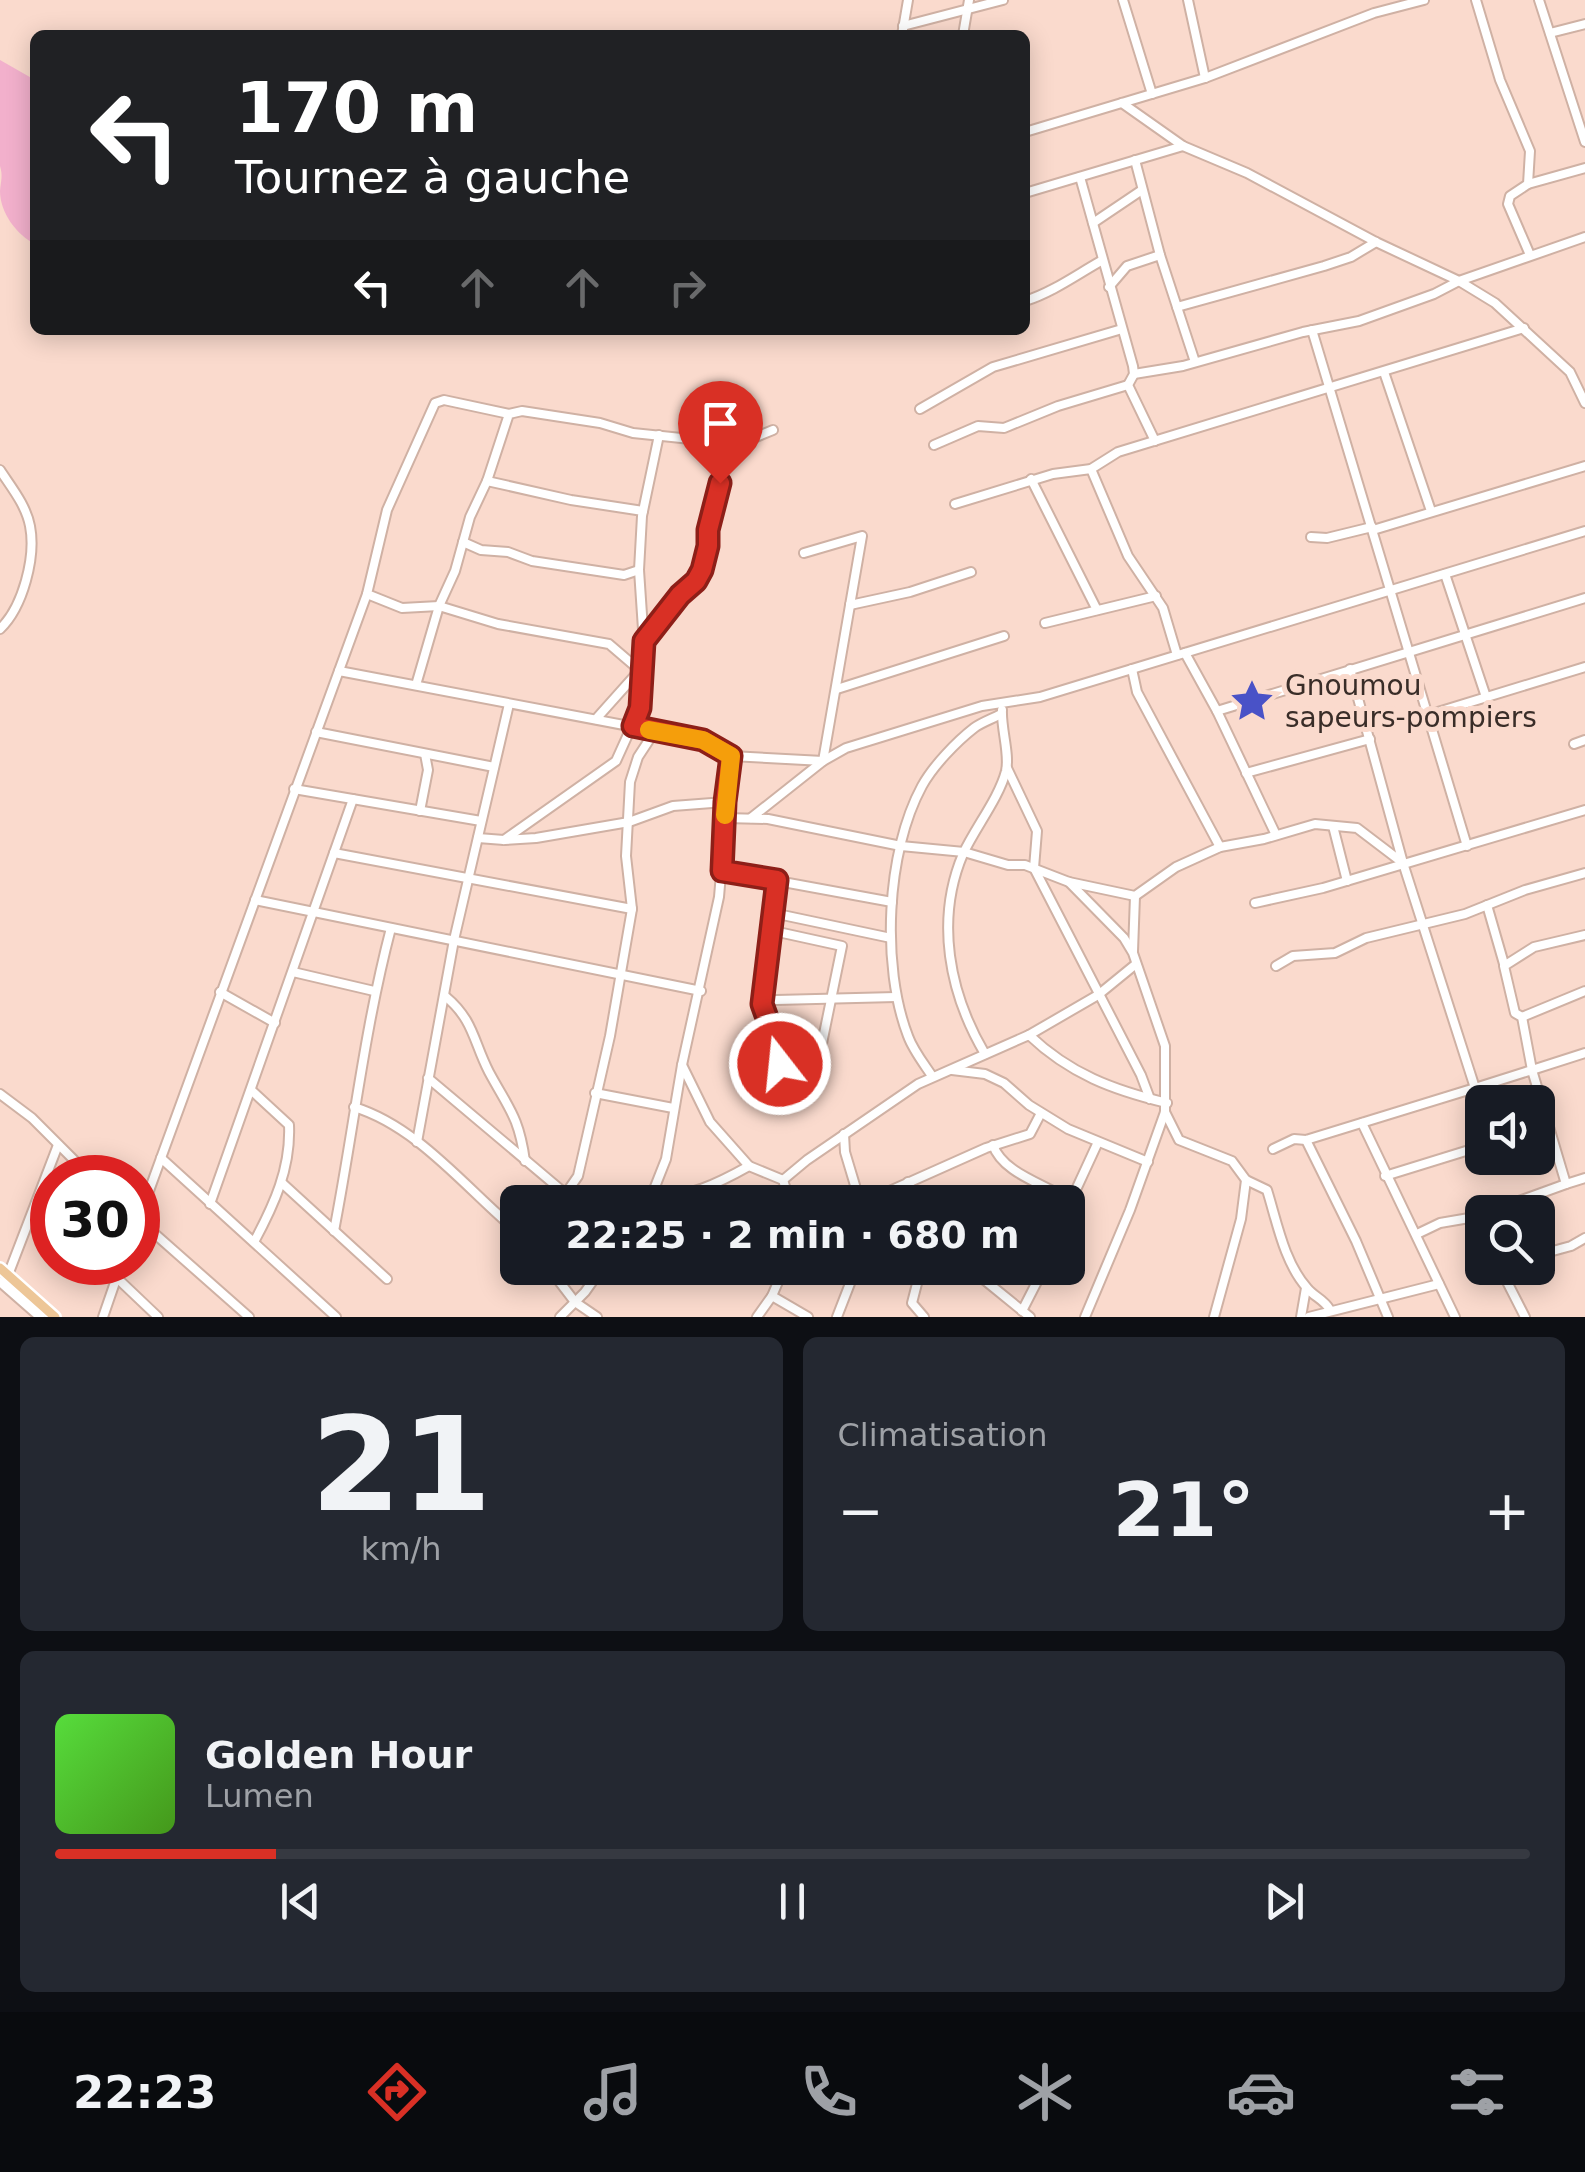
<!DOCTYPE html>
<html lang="fr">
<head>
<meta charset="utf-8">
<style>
	body { margin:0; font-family:"DejaVu Sans",sans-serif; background:#242831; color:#f1f3f6; height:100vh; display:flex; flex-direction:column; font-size:38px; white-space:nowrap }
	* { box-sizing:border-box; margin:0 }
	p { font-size:32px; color:#9ea1a6 }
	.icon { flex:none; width:55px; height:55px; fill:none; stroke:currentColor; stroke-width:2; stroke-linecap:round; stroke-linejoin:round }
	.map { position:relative; height:1317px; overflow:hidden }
	.details { display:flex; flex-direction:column; gap:20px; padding:20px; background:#0d0f14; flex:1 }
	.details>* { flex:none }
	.banner { position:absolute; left:30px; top:30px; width:1000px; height:305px; border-radius:15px; box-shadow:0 5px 25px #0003; background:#202124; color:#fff; overflow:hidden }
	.controls { position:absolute; left:1465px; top:1085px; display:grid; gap:20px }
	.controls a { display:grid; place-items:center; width:90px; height:90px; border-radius:15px; background:#171b24; box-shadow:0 5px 25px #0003; font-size:50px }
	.speed { position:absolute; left:30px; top:1155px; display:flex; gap:20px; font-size:50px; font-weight:700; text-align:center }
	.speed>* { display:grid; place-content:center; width:130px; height:130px; border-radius:50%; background:#171b24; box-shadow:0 5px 25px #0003; line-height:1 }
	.speed .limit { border:15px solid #d22; background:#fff; color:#111 }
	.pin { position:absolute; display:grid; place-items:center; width:85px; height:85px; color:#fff; margin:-102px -42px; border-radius:50% 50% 50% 0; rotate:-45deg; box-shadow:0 0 10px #0007 }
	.pin .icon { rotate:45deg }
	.me { position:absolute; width:110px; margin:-55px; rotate:344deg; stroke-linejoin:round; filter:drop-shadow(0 0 8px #0008) }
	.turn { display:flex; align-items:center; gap:35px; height:210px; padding:0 40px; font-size:45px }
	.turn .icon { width:130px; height:130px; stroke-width:2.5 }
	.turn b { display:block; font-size:70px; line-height:85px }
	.lanes { display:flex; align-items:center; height:95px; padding:0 40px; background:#0003; justify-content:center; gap:50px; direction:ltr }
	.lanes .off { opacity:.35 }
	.big { font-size:75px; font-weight:600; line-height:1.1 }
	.details .widget { flex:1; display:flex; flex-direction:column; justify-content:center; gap:15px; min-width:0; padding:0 35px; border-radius:15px; background:#242831 }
	.details .dial { align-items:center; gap:0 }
	.dial b { font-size:130px; line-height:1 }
	.song { display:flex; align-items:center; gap:30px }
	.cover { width:120px; height:120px; border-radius:15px; background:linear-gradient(135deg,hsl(110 70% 55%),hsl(100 70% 35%)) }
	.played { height:10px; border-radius:5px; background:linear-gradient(90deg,#d93025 15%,#363941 15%) }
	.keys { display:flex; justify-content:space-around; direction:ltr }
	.heat { display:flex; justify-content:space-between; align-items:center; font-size:55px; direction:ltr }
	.details .tiles { flex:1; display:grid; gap:20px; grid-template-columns:1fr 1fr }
	.widget:last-child { grid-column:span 2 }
	.trip { position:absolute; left:500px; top:1185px; width:585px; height:100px; border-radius:15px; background:#171b24; box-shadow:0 5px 25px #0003; font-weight:600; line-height:100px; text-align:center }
	.dock { display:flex; height:160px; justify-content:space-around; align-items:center; background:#090b0e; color:#9ea1a6 }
	.dock .icon { width:70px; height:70px }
	.dock .active { color:#d93025 }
	.dock b { font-size:45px; color:#f1f3f6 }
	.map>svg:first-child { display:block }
	.water { fill:#f2b0cc }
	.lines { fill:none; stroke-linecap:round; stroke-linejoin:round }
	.minor-casing { stroke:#cfb1a4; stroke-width:12 }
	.major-casing { stroke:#fff; stroke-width:14 }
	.minor { stroke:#fff; stroke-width:8 }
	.major { stroke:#edc697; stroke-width:9 }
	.route-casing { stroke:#8d1f18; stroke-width:25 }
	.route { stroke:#d93025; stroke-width:18 }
	.slow { stroke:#f59e0b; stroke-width:18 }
	.labels { text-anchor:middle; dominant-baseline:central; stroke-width:10; stroke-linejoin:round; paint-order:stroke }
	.poi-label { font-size:28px; fill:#392d28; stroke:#fadacd; text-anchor:start }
</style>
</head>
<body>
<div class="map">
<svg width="1585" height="1317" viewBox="0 0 1585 1317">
	<rect width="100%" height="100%" fill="#fadacd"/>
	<path class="water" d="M0 60 35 80V244C17 235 0 213 0 191 1 180 3 176 0 166Z"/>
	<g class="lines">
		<g class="minor-casing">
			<g id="minor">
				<path d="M1123 0 1152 94"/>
				<path d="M1188 0 1205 78"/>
				<path d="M1476 0 1500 80 1530 151 1528 184 1510 196 1508 204 1530 255"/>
				<path d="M1539 0 1585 142"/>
				<path d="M903 26 1003 0"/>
				<path d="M1550 33 1585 24"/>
				<path d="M902 35 908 0"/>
				<path d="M963 35 969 0"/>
				<path d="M1122 103 1183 146 1247 173 1376 242 1459 281 1495 303 1570 372 1585 403"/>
				<path d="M1025 132 1205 78 1374 13 1424 0"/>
				<path d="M1135 160 1160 255 1195 362"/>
				<path d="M1080 177 1133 366 1134 374 1128 385 1155 441"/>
				<path d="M1528 184 1585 168"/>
				<path d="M1025 193 1183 146"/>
				<path d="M1093 223 1142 190"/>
				<path d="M1109 287 1127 266 1160 255"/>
				<path d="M1025 301C1053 292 1076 275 1101 261"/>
				<path d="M1177 307 1324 266 1351 257 1376 242"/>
				<path d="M1312 330 1467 846"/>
				<path d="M1384 372 1431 511"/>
				<path d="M1134 374 1183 366 1303 332 1359 321 1434 294 1459 281 1585 237"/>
				<path d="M920 409 993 367 1122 329"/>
				<path d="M509 414 444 400 435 403 387 510 367 594 402 608 439 606 498 624 609 644 644 674"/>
				<path d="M934 445 978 426 1004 428 1058 406 1128 385"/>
				<path d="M1091 469 1128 556 1163 608 1177 655"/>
				<path d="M0 470C11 487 26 505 30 526 36 557 23 607 0 629"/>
				<path d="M1031 479 1097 610"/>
				<path d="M487 481 571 500 643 511"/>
				<path d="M955 504 1053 474 1091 469 1118 452 1524 328"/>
				<path d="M1373 530 1585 466"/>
				<path d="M1311 537 1327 538 1372 527"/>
				<path d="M463 542 481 550 508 552 532 561 624 575 639 570"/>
				<path d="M1445 574 1486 697"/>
				<path d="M850 605 910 592 971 572"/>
				<path d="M1045 623 1156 596"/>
				<path d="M644 641 680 595 696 581 705 564 708 530 722 470 709 446 702 441"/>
				<path d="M1185 653 1217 711 1276 835"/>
				<path d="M1132 669 1137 692 1220 847"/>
				<path d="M1350 669 1403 863 1475 1088 1532 1070 1566 1184 1585 1178"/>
				<path d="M339 671 703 740 731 756 823 761 846 748 982 706 1040 697 1585 531"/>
				<path d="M416 685 439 606 455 571 470 517 487 481 509 414 522 411 600 423 633 433 739 444 773 430"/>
				<path d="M837 689 1004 636"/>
				<path d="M1217 711 1585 598"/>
				<path d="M1428 715 1585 667"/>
				<path d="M596 719 638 672"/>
				<path d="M316 732 494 767"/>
				<path d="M1574 744 1585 740"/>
				<path d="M1007 768 1037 831 1034 868 1141 1075 1150 1099"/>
				<path d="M1246 773 1370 739"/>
				<path d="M294 789 481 821"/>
				<path d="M420 811 428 770 425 754"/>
				<path d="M725 818 768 819 901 846 964 852 1008 865H1025L1069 882 1135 896 1176 867 1220 847 1264 839 1315 824 1357 828 1403 863"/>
				<path d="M751 818 823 761 862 536 804 553"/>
				<path d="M1333 826 1347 881"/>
				<path d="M478 838 504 840 536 838 629 822 673 806 725 802"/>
				<path d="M504 840 616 761 640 708 645 659 639 570 642 516 659 435"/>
				<path d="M334 853 632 909"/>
				<path d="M723 871 892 902"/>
				<path d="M777 881 761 1004 779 1051 780 1065"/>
				<path d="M1069 882 1124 938 1133 953 1165 1046V1112L1130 1210 1085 1317"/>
				<path d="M255 900 701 991"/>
				<path d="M1255 903 1323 888 1585 810"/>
				<path d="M1487 905 1504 964"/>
				<path d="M773 913 891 938"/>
				<path d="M769 930 842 946 818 1063"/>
				<path d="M1585 935 1534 947 1504 966 1515 1013 1522 1017 1532 1070 1585 1053"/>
				<path d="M1133 951 1135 896"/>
				<path d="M1276 966 1293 956 1335 953 1366 938 1465 914 1525 890 1585 873"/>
				<path d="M293 972 374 991"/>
				<path d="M220 992 275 1023"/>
				<path d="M445 996C474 1020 473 1041 489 1072 509 1109 519 1117 525 1161"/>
				<path d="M761 1004 776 1000 896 997"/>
				<path d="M1522 1017 1585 991"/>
				<path d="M1029 1035 1098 995 1136 964"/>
				<path d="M985 1054C949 993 935 920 963 854 975 828 999 798 1006 771 1010 754 1001 729 1002 710"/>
				<path d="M682 1065 710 1122 749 1166"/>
				<path d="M952 1070 985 1074 1004 1083 1029 1105 1068 1129 1148 1162"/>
				<path d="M932 1076C924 1064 913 1050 908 1036 881 966 886 852 922 786 933 766 956 742 974 728 982 722 992 719 1001 714"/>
				<path d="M428 1078 567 1195"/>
				<path d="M251 1090 289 1125C291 1168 274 1205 254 1242"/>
				<path d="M595 1093 673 1108"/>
				<path d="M0 1094 32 1118 92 1178"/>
				<path d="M354 1107C419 1127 467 1190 518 1232"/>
				<path d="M1165 1112 1179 1140 1232 1161 1246 1180 1267 1190C1277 1222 1284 1262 1307 1288 1314 1297 1324 1299 1330 1310"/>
				<path d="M1362 1123 1455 1317"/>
				<path d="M844 1134 845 1152 860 1202"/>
				<path d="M1306 1140 1356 1241 1388 1317"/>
				<path d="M417 1142 454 940 509 704"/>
				<path d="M993 1145C1003 1174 1046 1184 1070 1201"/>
				<path d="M1273 1149 1294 1139 1306 1140 1475 1088 1482 1108"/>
				<path d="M161 1158 336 1317"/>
				<path d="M1385 1176 1482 1146"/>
				<path d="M783 1180 807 1160 918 1084 1029 1035C1070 1074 1113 1090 1167 1103"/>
				<path d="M908 1182 917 1202"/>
				<path d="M282 1183 387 1279"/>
				<path d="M652 1199C689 1197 717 1184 749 1166L783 1180 790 1202"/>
				<path d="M560 1202 578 1176 610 1036 632 909 626 856 630 782 638 757 655 731"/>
				<path d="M649 1202 666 1159 682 1065 719 897 731 756"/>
				<path d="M865 1202 986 1148 1030 1134 1041 1113"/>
				<path d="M210 1204 353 799"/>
				<path d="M1068 1207 1098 1142"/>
				<path d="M138 1219 249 1317"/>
				<path d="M138 1221 367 594"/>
				<path d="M334 1231C354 1128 364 1031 391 928"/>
				<path d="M1417 1234 1440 1223 1475 1217 1490 1208 1508 1205 1566 1184"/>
				<path d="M1538 1255 1571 1246 1585 1238"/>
				<path d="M549 1268 575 1302 597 1317"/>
				<path d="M921 1268 912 1303 924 1317"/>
				<path d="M1500 1268 1525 1317"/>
				<path d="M8 1275 58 1145"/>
				<path d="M117 1278 158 1317"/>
				<path d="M982 1278 1030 1317"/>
				<path d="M0 1282 40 1317"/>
				<path d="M772 1296 808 1317"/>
				<path d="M1022 1311 1044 1268"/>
				<path d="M103 1317 122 1262"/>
				<path d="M560 1317 585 1292 602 1268"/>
				<path d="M757 1317 772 1296 784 1268"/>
				<path d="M837 1317 856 1268"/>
				<path d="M1214 1317 1241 1219 1246 1180"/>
				<path d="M1301 1317 1306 1288"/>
				<path d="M1309 1317 1439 1284"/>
			</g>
		</g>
		<g class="major-casing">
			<path id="major" d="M0 1268 55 1317"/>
		</g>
		<use href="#minor" class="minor"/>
		<use href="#major" class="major"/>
	</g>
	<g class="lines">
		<g class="route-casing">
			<path id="route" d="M720 483 708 530V546L702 570 696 581 680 595 644 641 640 708 633 726 703 740 731 756 725 802 722 871 777 880 762 1004 779 1051 780 1064"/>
		</g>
		<use href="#route" class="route"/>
		<path class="slow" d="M649 730 703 740 731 756 725 815"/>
	</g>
	<defs>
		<g id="sight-bare" transform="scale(3.45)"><path d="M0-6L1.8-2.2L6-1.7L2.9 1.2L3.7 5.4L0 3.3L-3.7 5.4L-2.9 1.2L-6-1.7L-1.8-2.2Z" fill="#4952c7" stroke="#fadacd" stroke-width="2.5" paint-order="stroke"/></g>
	</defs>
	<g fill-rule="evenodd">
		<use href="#sight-bare" x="1252" y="701"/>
	</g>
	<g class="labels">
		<g class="poi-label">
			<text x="1285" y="685">Gnoumou<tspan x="1285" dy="32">sapeurs-pompiers</tspan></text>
		</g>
	</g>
</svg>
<div class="controls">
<a><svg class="icon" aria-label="sound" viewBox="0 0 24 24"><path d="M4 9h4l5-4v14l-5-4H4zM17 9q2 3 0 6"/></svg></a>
<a><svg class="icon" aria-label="search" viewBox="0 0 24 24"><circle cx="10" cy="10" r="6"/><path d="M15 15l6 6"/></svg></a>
</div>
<div class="speed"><div class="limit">30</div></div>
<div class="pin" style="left:720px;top:483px;background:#d93025"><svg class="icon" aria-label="arrive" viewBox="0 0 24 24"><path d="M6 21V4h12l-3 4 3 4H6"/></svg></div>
<svg class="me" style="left:780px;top:1064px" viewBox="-20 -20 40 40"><circle r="17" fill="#d93025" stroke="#fff" stroke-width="3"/><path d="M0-11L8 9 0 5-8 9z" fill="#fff"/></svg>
<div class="trip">22:25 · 2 min · 680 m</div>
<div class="banner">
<div class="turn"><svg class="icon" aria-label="left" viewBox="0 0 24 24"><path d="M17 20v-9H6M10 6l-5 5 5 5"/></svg><div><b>170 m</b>Tournez à gauche</div></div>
<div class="lanes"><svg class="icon" aria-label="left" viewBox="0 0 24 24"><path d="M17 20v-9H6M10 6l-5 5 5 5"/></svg><svg class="icon off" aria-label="ahead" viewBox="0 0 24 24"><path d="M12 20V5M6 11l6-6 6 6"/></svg><svg class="icon off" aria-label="ahead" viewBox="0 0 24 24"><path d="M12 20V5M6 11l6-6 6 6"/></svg><svg class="icon off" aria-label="right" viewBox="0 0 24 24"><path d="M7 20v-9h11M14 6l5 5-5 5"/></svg></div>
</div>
</div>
<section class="details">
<div class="tiles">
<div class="widget dial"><b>21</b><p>km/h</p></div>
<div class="widget"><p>Climatisation</p>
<div class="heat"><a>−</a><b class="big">21°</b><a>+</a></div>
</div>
<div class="widget">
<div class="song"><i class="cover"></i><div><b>Golden Hour</b><p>Lumen</p></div></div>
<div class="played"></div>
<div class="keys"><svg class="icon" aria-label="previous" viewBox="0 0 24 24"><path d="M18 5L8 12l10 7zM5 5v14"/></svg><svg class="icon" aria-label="pause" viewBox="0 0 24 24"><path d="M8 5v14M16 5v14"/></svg><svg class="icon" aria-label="next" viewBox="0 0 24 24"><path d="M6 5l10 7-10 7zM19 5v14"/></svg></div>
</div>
</div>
</section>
<nav class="dock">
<b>22:23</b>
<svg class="icon active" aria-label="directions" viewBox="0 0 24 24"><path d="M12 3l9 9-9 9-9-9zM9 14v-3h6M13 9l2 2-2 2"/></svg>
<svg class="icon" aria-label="music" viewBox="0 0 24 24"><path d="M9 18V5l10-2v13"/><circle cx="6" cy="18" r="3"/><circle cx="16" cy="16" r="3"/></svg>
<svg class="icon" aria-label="phone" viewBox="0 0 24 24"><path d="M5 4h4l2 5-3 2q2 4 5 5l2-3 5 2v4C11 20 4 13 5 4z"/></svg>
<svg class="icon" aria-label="climate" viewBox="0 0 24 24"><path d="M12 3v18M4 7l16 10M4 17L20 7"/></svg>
<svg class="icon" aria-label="car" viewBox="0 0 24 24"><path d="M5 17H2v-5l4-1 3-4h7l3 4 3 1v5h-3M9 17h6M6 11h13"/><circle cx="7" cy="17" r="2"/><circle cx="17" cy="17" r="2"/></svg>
<svg class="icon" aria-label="filters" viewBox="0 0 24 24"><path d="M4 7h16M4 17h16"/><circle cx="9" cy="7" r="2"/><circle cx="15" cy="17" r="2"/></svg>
</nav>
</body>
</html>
